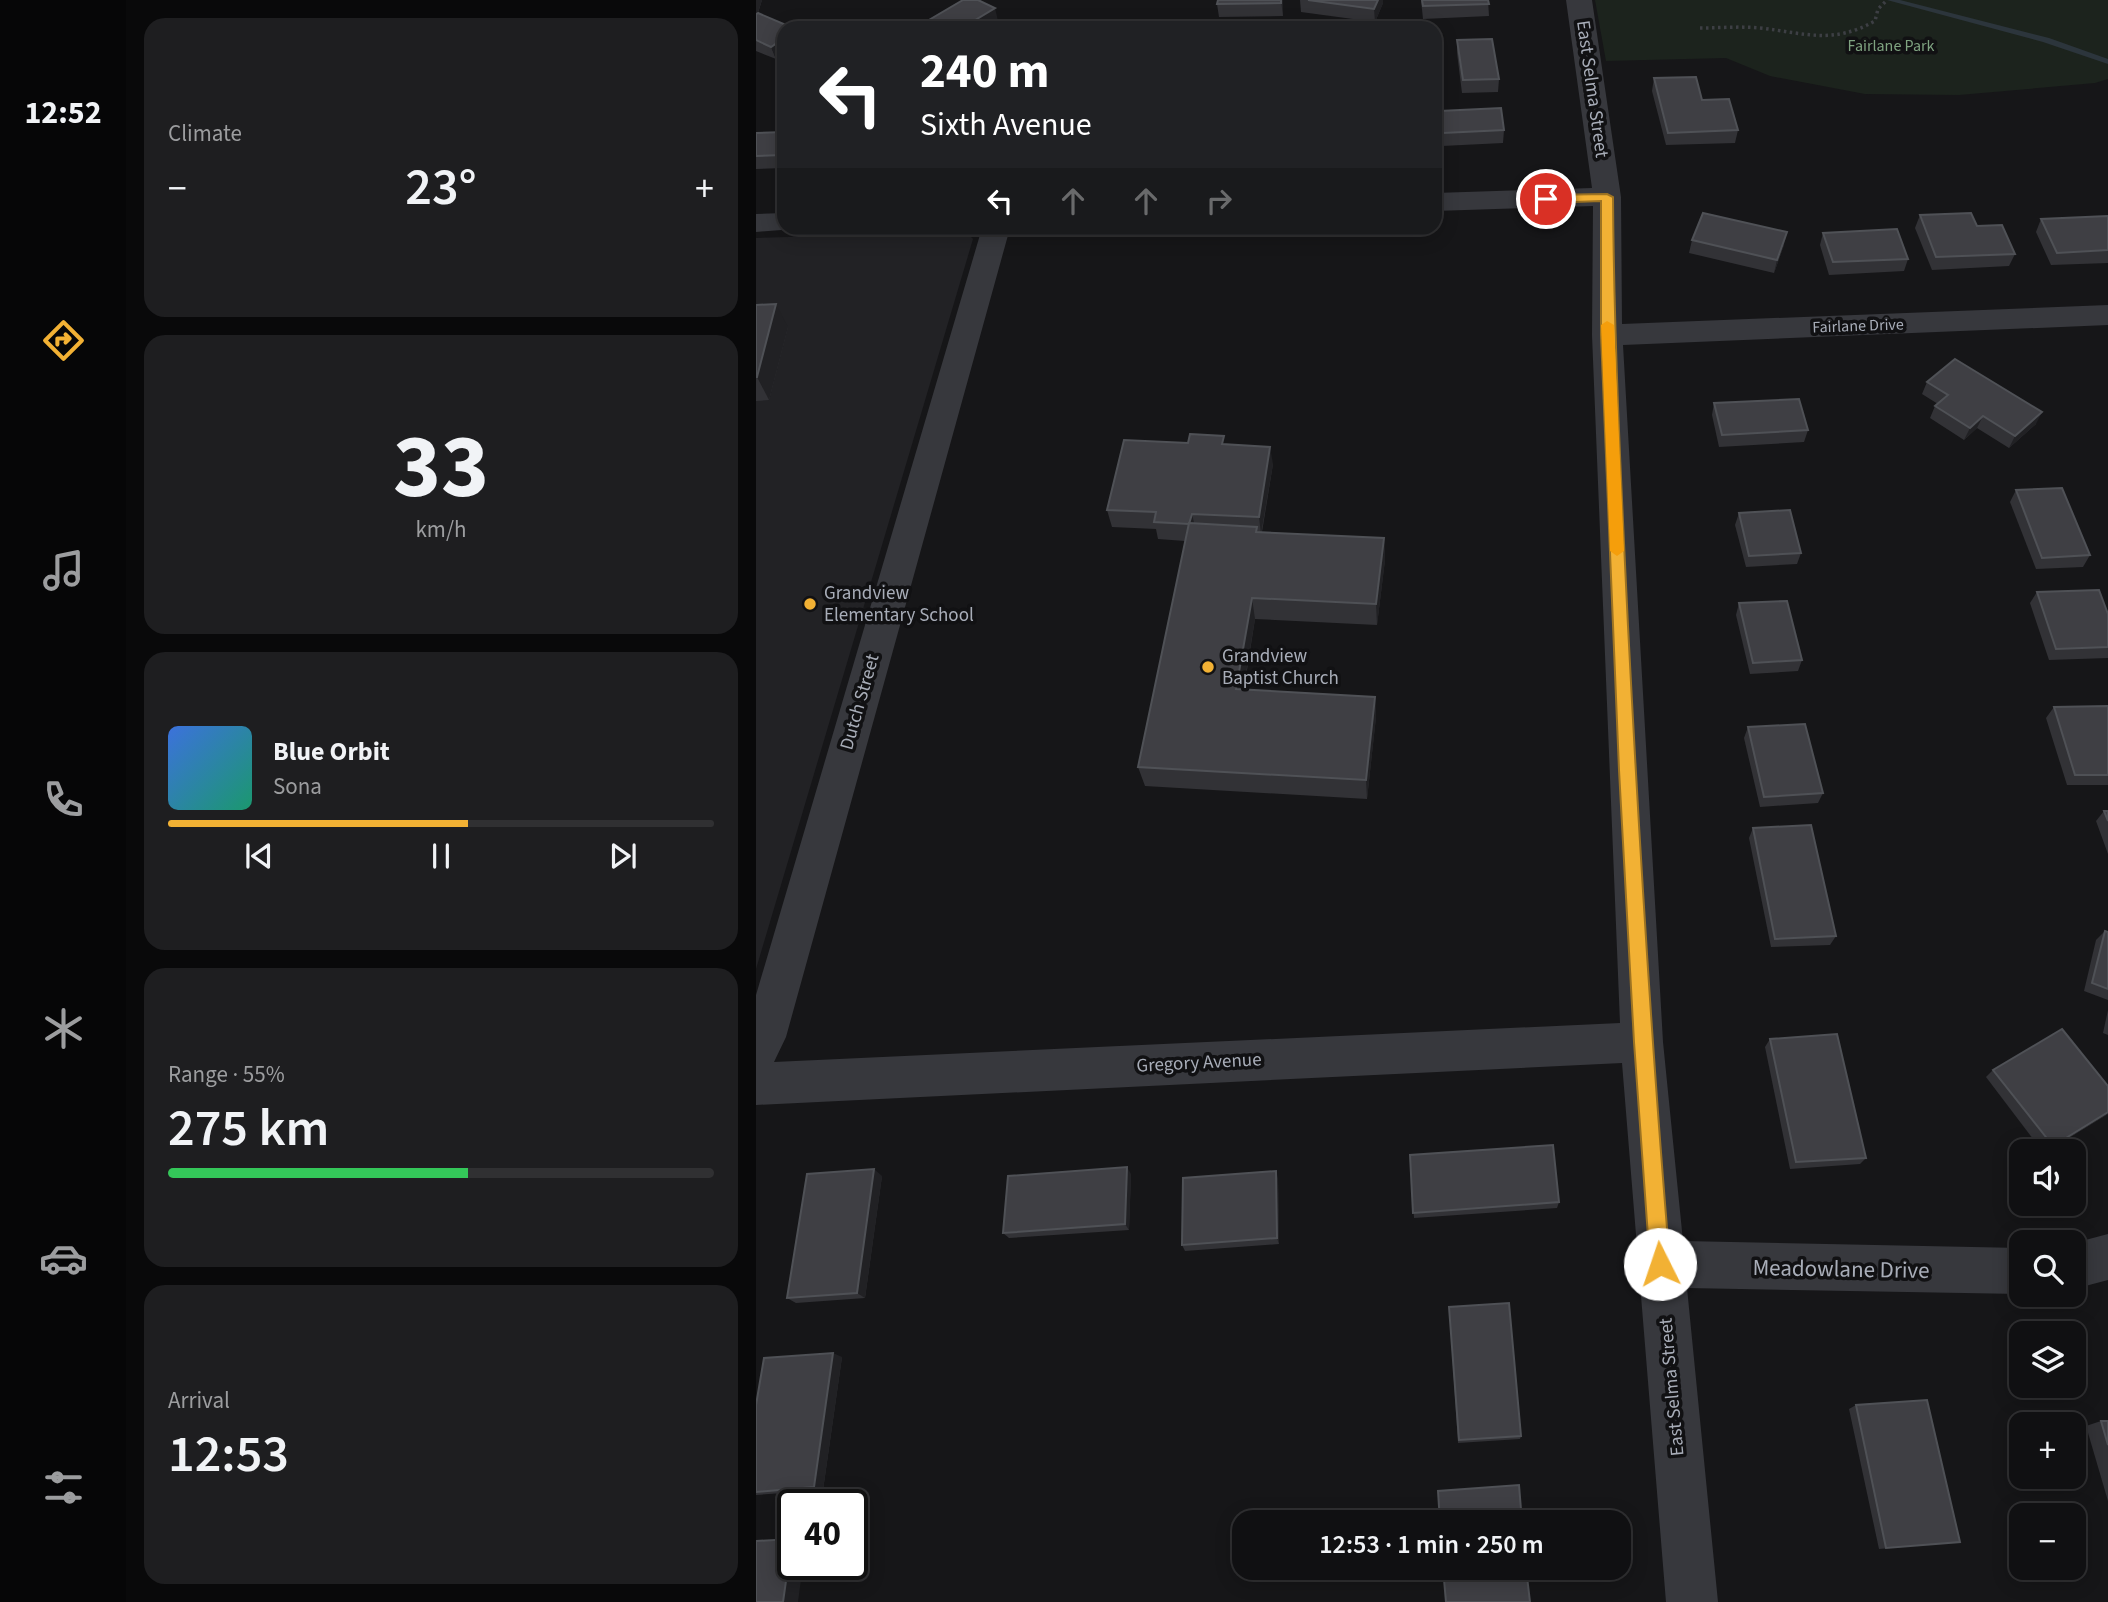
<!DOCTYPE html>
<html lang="en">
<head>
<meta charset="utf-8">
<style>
	body { margin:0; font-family:"Source Sans 3",sans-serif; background:#1e1e20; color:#f1f3f6; height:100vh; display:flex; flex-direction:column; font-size:26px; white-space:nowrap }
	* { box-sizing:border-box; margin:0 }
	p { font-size:23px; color:#9c9d9f }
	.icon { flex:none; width:38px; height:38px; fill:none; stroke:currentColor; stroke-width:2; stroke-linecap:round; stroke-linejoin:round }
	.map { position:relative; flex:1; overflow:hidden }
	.sheet { display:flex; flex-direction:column; gap:18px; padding:18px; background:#09090a; width:630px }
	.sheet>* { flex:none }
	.guide { position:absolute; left:21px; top:21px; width:665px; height:214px; border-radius:21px; box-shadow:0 4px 18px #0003,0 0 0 2px #303032; background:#202124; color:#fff; overflow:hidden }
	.tools { position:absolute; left:1253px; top:1139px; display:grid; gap:14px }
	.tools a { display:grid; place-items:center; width:77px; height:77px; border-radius:14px; background:#101012; box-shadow:0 4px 18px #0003,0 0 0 2px #303032; font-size:35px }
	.speed { position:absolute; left:21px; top:1489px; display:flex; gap:14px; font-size:35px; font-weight:700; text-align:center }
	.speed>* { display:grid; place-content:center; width:91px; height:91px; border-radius:50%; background:#101012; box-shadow:0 4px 18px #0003,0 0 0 2px #303032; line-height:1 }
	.speed .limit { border:4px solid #111; border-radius:10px; background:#fff; color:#111 }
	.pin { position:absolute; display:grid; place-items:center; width:60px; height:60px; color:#fff; margin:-30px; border:4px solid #fff; border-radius:50%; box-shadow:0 2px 7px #0007 }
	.me { position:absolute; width:77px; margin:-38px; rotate:356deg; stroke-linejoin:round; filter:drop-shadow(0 0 5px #0008) }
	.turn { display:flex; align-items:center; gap:24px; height:147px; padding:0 28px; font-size:32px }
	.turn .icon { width:91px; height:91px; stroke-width:2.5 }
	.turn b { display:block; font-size:49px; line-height:60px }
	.lanes { display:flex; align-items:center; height:66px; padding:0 28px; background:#0003; justify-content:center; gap:35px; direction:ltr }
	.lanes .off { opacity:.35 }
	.big { font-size:52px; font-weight:600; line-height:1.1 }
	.sheet .tile { flex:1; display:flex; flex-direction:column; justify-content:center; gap:10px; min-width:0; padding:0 24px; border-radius:21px; background:#1e1e20 }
	.sheet .dial { align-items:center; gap:0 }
	.dial b { font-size:91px; line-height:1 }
	.song { display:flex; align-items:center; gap:21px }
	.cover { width:84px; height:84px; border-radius:10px; background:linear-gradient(135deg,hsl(220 70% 55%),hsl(160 70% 35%)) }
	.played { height:7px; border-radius:4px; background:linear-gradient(90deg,#f2b134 55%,#303032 55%) }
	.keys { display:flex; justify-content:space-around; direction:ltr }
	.heat { display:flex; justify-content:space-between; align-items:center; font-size:38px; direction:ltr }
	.charge { height:10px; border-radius:5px; background:linear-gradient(90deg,#34c759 55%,#303032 0) }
	.trip { position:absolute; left:476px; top:1510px; width:399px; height:70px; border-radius:21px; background:#101012; box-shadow:0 4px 18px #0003,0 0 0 2px #303032; font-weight:600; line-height:70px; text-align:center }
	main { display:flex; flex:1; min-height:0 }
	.tab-bar { display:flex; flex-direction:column; width:126px; justify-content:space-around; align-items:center; background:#060607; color:#9c9d9f }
	.tab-bar .icon { width:49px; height:49px }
	.tab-bar .active { color:#f2b134 }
	.tab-bar b { font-size:32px; color:#f1f3f6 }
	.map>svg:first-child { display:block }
	.built { fill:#222225 }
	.green { fill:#1c231d }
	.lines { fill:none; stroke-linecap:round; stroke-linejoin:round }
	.stream { fill:#2c353c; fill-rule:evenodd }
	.path { stroke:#3d3f44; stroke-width:3.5; stroke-dasharray:2.5 3.5; stroke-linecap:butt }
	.minor { fill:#37383d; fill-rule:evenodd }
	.wall { fill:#323236 }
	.shaded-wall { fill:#212124 }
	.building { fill:#3f3f44; stroke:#4f5156; stroke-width:2 }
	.route { fill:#f2b134; stroke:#9d7322; stroke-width:2 }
	.slow { fill:#f59e0b }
	.poi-dot { fill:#f2b134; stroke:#111113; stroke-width:2.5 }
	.labels { text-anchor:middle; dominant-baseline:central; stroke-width:7; stroke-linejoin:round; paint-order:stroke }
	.far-park-label { font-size:16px; fill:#7fa381; stroke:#111113 }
	.far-street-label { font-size:16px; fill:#a8adb8; stroke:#111113 }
	.street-label { font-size:19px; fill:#a8adb8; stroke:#111113 }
	.poi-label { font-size:19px; fill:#a8adb8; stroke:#111113; text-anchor:start }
	.near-street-label { font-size:23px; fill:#a8adb8; stroke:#111113 }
</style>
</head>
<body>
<main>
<nav class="tab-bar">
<b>12:52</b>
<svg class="icon active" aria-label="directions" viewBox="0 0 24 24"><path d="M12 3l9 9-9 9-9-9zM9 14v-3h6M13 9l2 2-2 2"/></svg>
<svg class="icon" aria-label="music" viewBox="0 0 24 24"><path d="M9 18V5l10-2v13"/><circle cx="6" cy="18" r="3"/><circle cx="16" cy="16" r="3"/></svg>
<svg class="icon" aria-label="phone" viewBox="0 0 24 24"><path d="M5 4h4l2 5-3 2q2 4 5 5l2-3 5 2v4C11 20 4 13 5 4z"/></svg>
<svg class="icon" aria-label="climate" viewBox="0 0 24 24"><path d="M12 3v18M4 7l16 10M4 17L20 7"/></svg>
<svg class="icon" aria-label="car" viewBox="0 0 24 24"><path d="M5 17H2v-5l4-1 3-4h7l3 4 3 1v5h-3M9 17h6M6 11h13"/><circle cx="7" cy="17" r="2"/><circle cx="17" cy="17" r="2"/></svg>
<svg class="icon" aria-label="filters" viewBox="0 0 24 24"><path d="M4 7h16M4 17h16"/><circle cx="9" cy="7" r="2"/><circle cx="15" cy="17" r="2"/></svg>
</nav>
<section class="sheet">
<div class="tile"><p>Climate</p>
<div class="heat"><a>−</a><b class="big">23°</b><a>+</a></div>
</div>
<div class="tile dial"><b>33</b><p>km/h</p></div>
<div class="tile">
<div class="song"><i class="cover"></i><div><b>Blue Orbit</b><p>Sona</p></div></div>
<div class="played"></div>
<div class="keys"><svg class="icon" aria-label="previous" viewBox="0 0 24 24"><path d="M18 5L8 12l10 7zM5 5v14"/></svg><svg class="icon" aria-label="pause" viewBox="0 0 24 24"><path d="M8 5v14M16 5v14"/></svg><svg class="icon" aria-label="next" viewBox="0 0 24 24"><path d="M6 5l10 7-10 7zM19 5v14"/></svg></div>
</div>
<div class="tile"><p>Range · 55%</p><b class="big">275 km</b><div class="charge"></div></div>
<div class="tile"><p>Arrival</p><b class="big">12:53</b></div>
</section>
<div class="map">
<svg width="1352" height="1602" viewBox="0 0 1352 1602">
	<rect width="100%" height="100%" fill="#161618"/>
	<path class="built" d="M210 232 217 239 0 969V238Z"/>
	<path class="green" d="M839 0H1352V79L1339 83 1203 95 1109 94 1014 76 970 58 850 61Z"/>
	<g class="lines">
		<path class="stream" d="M1131 0H1144L1293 38 1352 59V64L1287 42Z"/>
		<path class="path" d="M944 28C964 28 984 26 1004 28 1049 33 1076 45 1119 21L1122 9 1131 0"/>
		<g class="minor">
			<path d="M810 0H836L865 197 866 324 1352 305V325L867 345 907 1042 927 1241 1265 1248V1294L931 1288 962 1602H910L866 1063 0 1105V995L226 228H254L30 1037 18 1062 864 1023 836 335 837 206 679 211V193L836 188Z"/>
			<path d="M28 213V228L38 229 0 232V214Z"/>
			<path d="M1352 1234V1280L1318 1289V1243Z"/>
		</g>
	</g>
	<g class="wall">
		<path d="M0 0H6L2 13 20 59 0 51Z"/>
		<path d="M527 0V16L463 17 461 4Z"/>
		<path d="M544 0H627V3L619 22 545 12Z"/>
		<path d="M665 0H732L733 16 667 19Z"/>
		<path d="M701 40 743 79 742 92 706 93 701 53Z"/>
		<path d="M898 78 946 100 982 130 979 143 910 145 896 91Z"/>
		<path d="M684 111 748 130 747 143 686 146 684 124Z"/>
		<path d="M28 132V168L0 169V133Z"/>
		<path d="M1164 215 1221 226 1259 254 1253 266 1176 270 1159 228Z"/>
		<path d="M1352 216V263L1295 265 1280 232 1285 219Z"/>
		<path d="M1067 233 1152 259 1148 271 1073 275 1064 245Z"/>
		<path d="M936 240 1028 245 1018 273 933 253Z"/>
		<path d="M0 305 32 327 13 400 0 401Z"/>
		<path d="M1171 382 1280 424 1253 448 1221 428 1208 440 1174 418 1179 406 1182 404 1166 394Z"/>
		<path d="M958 403 1052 430 1048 442 963 447 956 415Z"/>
		<path d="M470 444 517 464 506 532 628 538 629 560 621 625 499 619 488 689 619 697 620 717 611 799 389 786 382 767 429 541 402 539 400 529 356 527 351 510Z"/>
		<path d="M1260 490 1334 555 1327 567 1280 569 1254 502Z"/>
		<path d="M983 513 1045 553 1041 564 990 567 979 525Z"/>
		<path d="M1281 592 1352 614V658L1293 660 1274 603Z"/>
		<path d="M983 603 1046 660 1042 671 994 674 980 615Z"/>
		<path d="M1352 706V785H1311L1290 718 1298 707Z"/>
		<path d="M992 727 1067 793 1062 803 1004 807 988 738Z"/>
		<path d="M1348 811H1352V854L1340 821Z"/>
		<path d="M997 828 1080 936 1074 945 1015 947 993 838Z"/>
		<path d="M1349 931 1352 932V1000L1328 991 1340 940Z"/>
		<path d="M1352 1010V1035L1347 1033Z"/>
		<path d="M1014 1039 1110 1158 1104 1164 1034 1169 1009 1047Z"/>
		<path d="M1237 1070 1352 1114 1290 1152H1287L1230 1077Z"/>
		<path d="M654 1155 803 1202 801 1208 658 1218Z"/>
		<path d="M375 1174 373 1230 253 1238 247 1233Z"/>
		<path d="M126 1176 109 1298 40 1303 31 1298Z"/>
		<path d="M522 1178 523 1244 429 1251 426 1245Z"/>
		<path d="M693 1307 765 1436 764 1439 702 1443Z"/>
		<path d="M86 1357 67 1490 0 1495V1405Z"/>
		<path d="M1100 1405 1204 1542 1123 1549 1093 1409Z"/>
		<path d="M1345 1421H1352V1501L1330 1426Z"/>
	</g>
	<g class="shaded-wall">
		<path d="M0 0H6L0 18Z"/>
		<path d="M525 0H527V16Z"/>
		<path d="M622 0H627V3L619 22 618 9Z"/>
		<path d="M239 8 242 21 231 28H206Z"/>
		<path d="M28 38V54L20 59 15 47Z"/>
		<path d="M1031 232 1028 245 1018 273 1021 260Z"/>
		<path d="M20 304 32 327 13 400 1 377Z"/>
		<path d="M1286 412 1280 424 1253 448 1259 436Z"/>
		<path d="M1227 416 1221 428 1208 440 1214 428Z"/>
		<path d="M514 447 517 464 505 534 503 517Z"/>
		<path d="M436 514 440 531 433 524Z"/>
		<path d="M628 538 629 560 621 625 620 604Z"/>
		<path d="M496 598 499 619 484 709 480 689Z"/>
		<path d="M619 697 620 717 611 799 610 780Z"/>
		<path d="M1352 1112V1114L1289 1152 1297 1146Z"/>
		<path d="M371 1167 375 1174 373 1230 369 1224Z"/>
		<path d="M118 1169 126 1176 109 1298 101 1293Z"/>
		<path d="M520 1171 522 1178 523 1244 521 1238Z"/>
		<path d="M77 1353 86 1357 67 1490 58 1487Z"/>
		<path d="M36 1539 37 1564H47L42 1602H27Z"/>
	</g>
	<g class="building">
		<path d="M207 0H222L239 8 206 28 161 27Z"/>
		<path d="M462 0H525V3L461 4Z"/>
		<path d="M552 0H622L618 9Z"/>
		<path d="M666 0H732L733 4 667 6Z"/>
		<path d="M2 13 37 28H28V38L15 47 0 40V14Z"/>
		<path d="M736 39 743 79 707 80 701 40Z"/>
		<path d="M940 77 946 100 973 99 982 130 912 133 898 78Z"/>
		<path d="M745 108 748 130 687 133 684 111Z"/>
		<path d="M28 132V148L26 155 0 156V133Z"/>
		<path d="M947 213 1031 232 1021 260 936 240Z"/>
		<path d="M1215 213 1221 226 1246 225 1259 254 1180 257 1164 215Z"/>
		<path d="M1352 216V250L1301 253 1285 219Z"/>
		<path d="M1141 229 1152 259 1077 262 1067 233Z"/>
		<path d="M20 304 1 377H0V305Z"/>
		<path d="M1199 359 1286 412 1259 436 1227 416 1214 428 1179 406 1192 395 1171 382Z"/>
		<path d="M1043 399 1052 430 966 435 958 403Z"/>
		<path d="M434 434 468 436 466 444 514 447 503 517 436 514 433 524 398 522 400 512 351 510 368 440 432 443Z"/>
		<path d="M1306 488 1334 555 1286 558 1260 490Z"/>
		<path d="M1034 510 1045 553 993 556 983 513Z"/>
		<path d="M433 523 501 527 500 532 628 538 620 604 496 598 480 689 619 697 610 780 382 767Z"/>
		<path d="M1343 590 1352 614V647L1300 649 1281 592Z"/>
		<path d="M1031 601 1046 660 997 663 983 603Z"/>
		<path d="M1352 706V775H1319L1298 707Z"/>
		<path d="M1049 724 1067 793 1008 797 992 727Z"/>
		<path d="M1348 811H1352V821Z"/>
		<path d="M1055 825 1080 936 1019 939 997 828Z"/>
		<path d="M1349 931 1352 932V989L1336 983Z"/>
		<path d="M1306 1029 1352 1086V1112L1297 1146 1237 1070Z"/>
		<path d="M1081 1034 1110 1158 1040 1162 1014 1039Z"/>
		<path d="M797 1145 803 1202 657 1213 654 1155Z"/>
		<path d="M371 1167 369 1224 247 1233 252 1176Z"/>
		<path d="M118 1169 101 1293 31 1298 51 1174Z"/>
		<path d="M520 1171 521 1238 426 1245 427 1178Z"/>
		<path d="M753 1303 765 1436 703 1440 693 1307Z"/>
		<path d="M77 1353 58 1487 0 1492V1405L8 1358Z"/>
		<path d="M1171 1400 1204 1542 1130 1548 1100 1405Z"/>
		<path d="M1345 1421H1352V1445Z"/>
		<path d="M763 1485 766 1522H684L682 1491Z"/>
		<path d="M36 1539 27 1602H0V1541Z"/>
		<path d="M687 1568H770L774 1602H690Z"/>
	</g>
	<path class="route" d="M851 194 857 197C858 341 865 483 872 626 883 839 896 1052 914 1264L911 1271 904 1273 897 1271 894 1264 878 1042 863 770 845 335V201L790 203 784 199 790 195Z"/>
	<path class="slow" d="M851 321 858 325 868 551 861 556 854 551 845 325Z"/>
	<g class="poi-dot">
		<circle cx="54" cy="604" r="7"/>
		<circle cx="452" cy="667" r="7"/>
	</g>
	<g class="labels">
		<g class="far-park-label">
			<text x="1135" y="46">Fairlane Park</text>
		</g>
		<g class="far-street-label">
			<text transform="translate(1102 326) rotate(-2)">Fairlane Drive</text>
		</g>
		<g class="street-label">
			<text transform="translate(836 89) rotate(82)">East Selma Street</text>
			<text transform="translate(104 702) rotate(-74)">Dutch Street</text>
			<text transform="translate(443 1063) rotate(-3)">Gregory Avenue</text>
			<text transform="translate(916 1387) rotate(-95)">East Selma Street</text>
		</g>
		<g class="poi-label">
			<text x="68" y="593">Grandview<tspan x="68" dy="22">Elementary School</tspan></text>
			<text x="466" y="656">Grandview<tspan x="466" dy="22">Baptist Church</tspan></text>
		</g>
		<g class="near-street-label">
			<text transform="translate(1085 1269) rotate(1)">Meadowlane Drive</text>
		</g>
	</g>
</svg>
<div class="tools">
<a><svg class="icon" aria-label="sound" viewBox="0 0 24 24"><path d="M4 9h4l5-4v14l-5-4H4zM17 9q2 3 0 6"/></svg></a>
<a><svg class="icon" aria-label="search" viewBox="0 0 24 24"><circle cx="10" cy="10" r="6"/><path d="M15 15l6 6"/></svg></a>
<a><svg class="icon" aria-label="layers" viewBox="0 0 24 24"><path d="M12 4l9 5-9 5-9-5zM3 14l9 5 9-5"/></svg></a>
<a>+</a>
<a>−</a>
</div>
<div class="speed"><div class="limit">40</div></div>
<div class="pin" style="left:790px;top:199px;background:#d93025"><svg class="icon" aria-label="arrive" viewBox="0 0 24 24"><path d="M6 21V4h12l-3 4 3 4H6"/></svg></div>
<svg class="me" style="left:904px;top:1264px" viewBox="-20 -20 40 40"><circle r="19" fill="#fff"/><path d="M0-13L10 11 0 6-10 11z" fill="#f2b134"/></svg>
<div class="trip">12:53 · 1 min · 250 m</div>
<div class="guide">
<div class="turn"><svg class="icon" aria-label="left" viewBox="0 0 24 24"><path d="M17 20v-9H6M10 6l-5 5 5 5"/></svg><div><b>240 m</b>Sixth Avenue</div></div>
<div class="lanes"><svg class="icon" aria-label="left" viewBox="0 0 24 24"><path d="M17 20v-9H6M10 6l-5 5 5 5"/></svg><svg class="icon off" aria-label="ahead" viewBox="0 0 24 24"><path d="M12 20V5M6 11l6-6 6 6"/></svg><svg class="icon off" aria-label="ahead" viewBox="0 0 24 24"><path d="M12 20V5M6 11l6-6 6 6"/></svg><svg class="icon off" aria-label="right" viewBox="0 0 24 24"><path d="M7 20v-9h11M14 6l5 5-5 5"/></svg></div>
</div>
</div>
</main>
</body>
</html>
